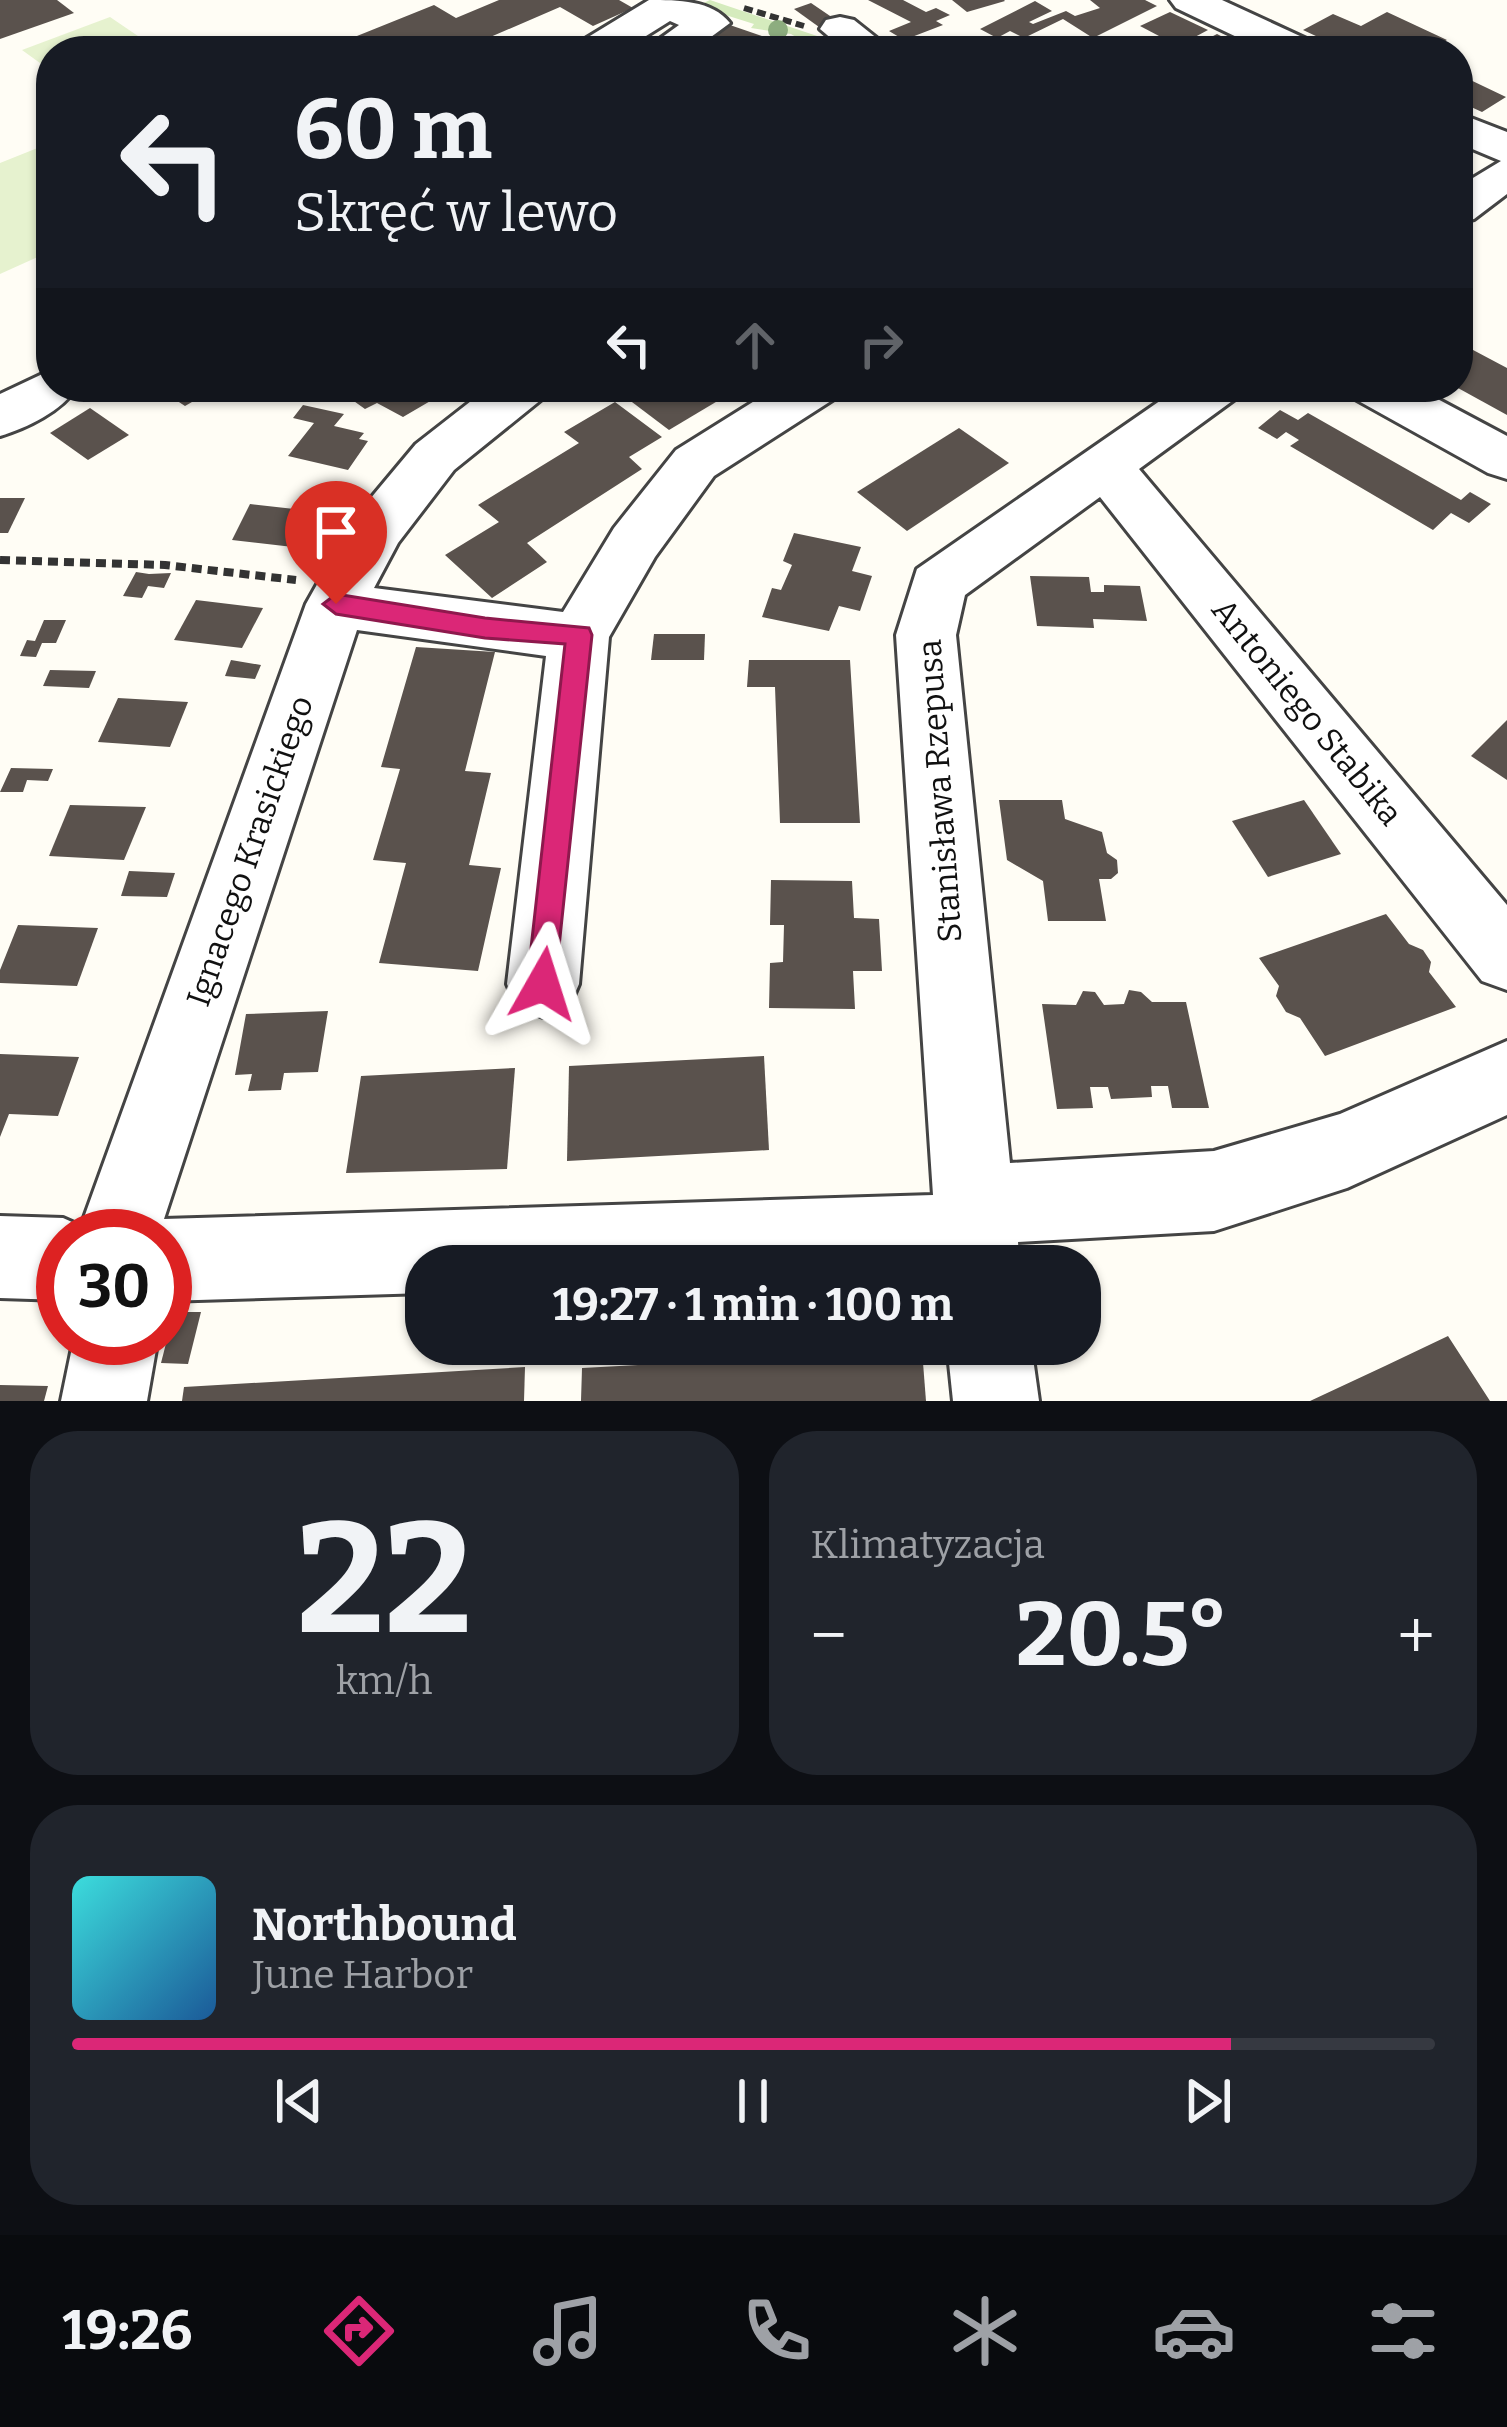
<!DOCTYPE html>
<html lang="pl">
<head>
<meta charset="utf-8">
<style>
	body { margin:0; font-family:Bitter,serif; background:#20242c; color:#f1f3f6; height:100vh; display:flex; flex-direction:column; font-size:45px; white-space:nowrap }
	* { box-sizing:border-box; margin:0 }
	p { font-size:39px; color:#9ea1a6 }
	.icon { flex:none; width:66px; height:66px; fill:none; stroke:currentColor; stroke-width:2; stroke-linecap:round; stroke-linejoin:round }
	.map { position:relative; height:1401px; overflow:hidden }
	.details { display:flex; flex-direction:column; gap:30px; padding:30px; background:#0d0f14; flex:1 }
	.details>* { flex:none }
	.guide { position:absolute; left:36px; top:36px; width:1437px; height:366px; border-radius:48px; box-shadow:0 3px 9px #0004; background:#171b24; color:#f1f3f6; overflow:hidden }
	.speed { position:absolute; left:36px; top:1209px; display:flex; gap:24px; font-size:60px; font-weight:700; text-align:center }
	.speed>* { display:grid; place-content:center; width:156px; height:156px; border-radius:50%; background:#171b24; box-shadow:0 3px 9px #0004; line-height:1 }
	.speed .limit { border:18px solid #d22; background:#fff; color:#111 }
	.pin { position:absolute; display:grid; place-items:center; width:102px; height:102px; color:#fff; margin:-123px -51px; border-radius:50% 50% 50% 0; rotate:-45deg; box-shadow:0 0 12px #0007 }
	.pin .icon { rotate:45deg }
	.me { position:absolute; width:132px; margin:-66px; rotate:6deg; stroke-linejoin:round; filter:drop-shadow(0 0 9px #0008) }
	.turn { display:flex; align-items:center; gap:42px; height:252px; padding:0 60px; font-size:54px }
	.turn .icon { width:156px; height:156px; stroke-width:2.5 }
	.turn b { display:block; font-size:84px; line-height:102px }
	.lanes { display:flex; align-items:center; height:114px; padding:0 60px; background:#0003; justify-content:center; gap:60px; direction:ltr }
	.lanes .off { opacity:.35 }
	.big { font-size:90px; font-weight:700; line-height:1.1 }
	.details .card { flex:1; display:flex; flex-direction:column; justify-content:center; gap:18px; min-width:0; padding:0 42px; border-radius:48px; background:#20242c }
	.details .dial { align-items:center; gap:0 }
	.dial b { font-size:156px; line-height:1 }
	.song { display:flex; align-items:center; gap:36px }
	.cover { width:144px; height:144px; border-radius:18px; background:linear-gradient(135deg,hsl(180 70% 55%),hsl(210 70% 35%)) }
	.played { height:12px; border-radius:6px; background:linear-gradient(90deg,#db2777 85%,#363941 85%) }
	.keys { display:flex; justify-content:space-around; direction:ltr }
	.heat { display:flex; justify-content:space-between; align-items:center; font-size:66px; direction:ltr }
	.details .tiles { flex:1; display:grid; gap:30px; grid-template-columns:1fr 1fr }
	.card:last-child { grid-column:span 2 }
	.trip { position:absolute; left:405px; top:1245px; width:696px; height:120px; border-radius:48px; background:#171b24; box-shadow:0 3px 9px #0004; font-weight:700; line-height:120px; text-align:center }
	.tabs { display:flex; height:192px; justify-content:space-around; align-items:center; background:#090b0e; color:#9ea1a6 }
	.tabs .icon { width:84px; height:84px }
	.tabs .on { color:#db2777 }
	.tabs b { font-size:54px; color:#f1f3f6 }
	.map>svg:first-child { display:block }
	.green { fill:#d5ebbd }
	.pitch { fill:#e6f2cf }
	.building { fill:#5a524d }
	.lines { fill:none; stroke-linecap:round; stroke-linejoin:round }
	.minor-casing { stroke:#444; stroke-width:6 }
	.path-far1 { stroke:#333; stroke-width:6; stroke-dasharray:9 4.5; stroke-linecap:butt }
	.path { stroke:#333; stroke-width:8; stroke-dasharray:10 6; stroke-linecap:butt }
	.minor { fill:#fff; fill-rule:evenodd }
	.tree { fill:#8dad7f }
	.route { fill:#db2777; stroke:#8e194d; stroke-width:3 }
	.labels { text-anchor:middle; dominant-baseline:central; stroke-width:12; stroke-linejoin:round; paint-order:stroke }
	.street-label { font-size:33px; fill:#111; stroke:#fff }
</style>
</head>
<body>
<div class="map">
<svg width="1507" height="1401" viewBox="0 0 1507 1401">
	<rect width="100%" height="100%" fill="#fffdf5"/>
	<path class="green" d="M710 0 829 40 843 41 859 51H819L791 34 751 28 754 24 697 6Z"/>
	<g class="pitch">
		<path d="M110 17 160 51H51V71L22 50Z"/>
		<path d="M45 145 51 150V251L0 274V163Z"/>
	</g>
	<g class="building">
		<path d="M0 0H57L74 13 0 39Z"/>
		<path d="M499 0H619L633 8 593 26 560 7 458 51H372L352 38 434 5 456 18Z"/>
		<path d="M868 0H903L926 12 936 8 950 15 936 21 943 25 904 40 889 31 911 22Z"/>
		<path d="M952 0H1004L1005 1 967 12Z"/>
		<path d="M1090 0H1145L1157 6 1093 38 1063 19 1024 38 1010 31 997 38 980 29 1035 1 1052 11 1029 22 1033 24 1066 11 1075 16 1100 8Z"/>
		<path d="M811 3 836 20 819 27 794 9Z"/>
		<path d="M1170 12 1208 30 1178 46 1140 26Z"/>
		<path d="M1387 12 1447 40 1436 47 1423 41 1405 51H1348L1303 30 1333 14 1361 26Z"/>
		<path d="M727 24 768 38 742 51H684Z"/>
		<path d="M1217 34 1250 51H1199L1192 47Z"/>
		<path d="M1119 37 1131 39 1138 47 1110 51 1101 46Z"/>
		<path d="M1458 74 1462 76 1506 97 1482 112 1458 101Z"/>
		<path d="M1458 342 1507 368V415L1458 388Z"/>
		<path d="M156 387H218L185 406Z"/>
		<path d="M357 387H437L444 393 403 417 377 403 365 409 344 394Z"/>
		<path d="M640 387H741L669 430 624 396Z"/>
		<path d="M615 402 662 437 629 457 642 469 527 543 547 562 492 598 445 555 499 522 478 505 579 443 564 432Z"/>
		<path d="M303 405 344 414 334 426 364 433 359 439 368 441 348 470 288 456 314 423 293 418Z"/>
		<path d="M90 408 129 435 88 460 50 433Z"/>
		<path d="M1280 410 1298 420 1308 413 1461 500 1470 492 1491 504 1469 523 1451 513 1433 530 1290 446 1299 440 1286 432 1277 439 1258 428Z"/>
		<path d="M959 428 1009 463 907 531 857 492Z"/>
		<path d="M0 498H25L8 533H0Z"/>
		<path d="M250 504 312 511 293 547 232 540Z"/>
		<path d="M794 533 861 547 852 571 872 576 860 611 839 606 829 631 762 617 772 588 781 590 792 565 783 561Z"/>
		<path d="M136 572 149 574 171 573 164 588 148 586 142 598 123 596Z"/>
		<path d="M1030 576 1089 577 1091 592H1104V585L1140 586 1147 621 1093 619 1094 628 1037 626Z"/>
		<path d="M196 600 263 608 242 648 174 640Z"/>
		<path d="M44 620H66L56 643H42L36 657 20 656 27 640 35 641Z"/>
		<path d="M654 634H705L704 660H651Z"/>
		<path d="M416 647 495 652 465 771 491 773 469 865 501 868 478 971 379 963 406 863 373 860 400 769 381 767Z"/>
		<path d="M231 660 261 665 255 679 225 676Z"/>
		<path d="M749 660H850L860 823H780L775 687H747Z"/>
		<path d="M50 670 96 671 89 688 43 686Z"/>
		<path d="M118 698 188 702 170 747 98 742Z"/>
		<path d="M1507 720V780L1471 756Z"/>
		<path d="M11 768 53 769 48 781 27 780 23 792H0Z"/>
		<path d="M999 800H1062L1065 819 1102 832 1107 853 1117 860 1118 873 1111 879H1099L1106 921H1048L1043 881 1007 860Z"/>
		<path d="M1304 800 1341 854 1268 877 1232 821Z"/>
		<path d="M70 805 146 807 124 860 49 856Z"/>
		<path d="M129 871 175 873 167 897 121 896Z"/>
		<path d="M771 880 852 881 854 918 879 919 882 971H853L855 1009 769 1008 770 963 783 962 784 925H770Z"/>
		<path d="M1386 914 1409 944 1423 950 1431 962 1429 972 1456 1007 1325 1056 1300 1018 1286 1012 1276 996 1279 986 1259 958Z"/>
		<path d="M18 925 98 928 77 986 0 983V970Z"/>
		<path d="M1129 990 1141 992 1152 1002H1186L1209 1108H1172L1168 1086H1151L1152 1097 1111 1099 1108 1087H1090L1093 1108 1057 1109 1042 1004 1076 1005 1083 991 1095 992 1104 1005 1124 1004Z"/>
		<path d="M328 1011 318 1072 284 1073 281 1090 248 1091 252 1074 235 1075 246 1014Z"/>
		<path d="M0 1054 79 1057 58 1116 9 1114 0 1137Z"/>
		<path d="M764 1056 769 1150 567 1161 569 1066Z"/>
		<path d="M515 1068 507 1169 346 1173 361 1076Z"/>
		<path d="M174 1312H201L188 1364 161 1363Z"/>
		<path d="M1448 1336 1490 1401H1310L1385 1366Z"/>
		<path d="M922 1350 926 1401H581L582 1368Z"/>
		<path d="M525 1367 524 1401H182L184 1387Z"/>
		<path d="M0 1385 48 1386 44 1401H0Z"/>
	</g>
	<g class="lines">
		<g class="minor-casing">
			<g id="minor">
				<path d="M649 0C678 0 712 0 730 23L692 51H643L679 25 670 21 622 51H574L580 42Z"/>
				<path d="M1170 0H1222L1313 42 1319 51H1266L1176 8Z"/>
				<path d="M840 17 854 20 893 51H846L820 29 826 20Z"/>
				<path d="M1458 113 1507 132V194L1474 219 1458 223V187L1501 161 1458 143Z"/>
				<path d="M51 370V387H77C62 411 27 428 0 436V394Z"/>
				<path d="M489 387H549L542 399 454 470 398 543 374 588 563 612 614 528 676 450 777 387H841L834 399 714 476 655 557 609 637 579 984 569 1007 543 1017 517 1007 507 984 546 656 357 630 164 1219 933 1195 896 635 917 569 1180 387H1242L1235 399 1139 469 1507 905V990L1482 981 1100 497 965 595 956 635 1010 1163 1214 1151 1340 1114 1507 1041V1115L1347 1188 1214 1231 1018 1242 1020 1266H426V1293L165 1301V1236H63V1300L0 1298V1216L63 1218 81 1226 306 604 355 517 416 444Z"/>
				<path d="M1348 387H1415L1507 436V479L1488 473 1355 399Z"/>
				<path d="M74 1338H158L147 1401H61Z"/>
				<path d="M947 1344H1031L1039 1401H953Z"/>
			</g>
		</g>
		<path class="path-far1" d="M744 8 804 26"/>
		<path class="path" d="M0 560 165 565 296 580"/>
		<use href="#minor" class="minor"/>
	</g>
	<circle class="tree" cx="778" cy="30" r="10"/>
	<path class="route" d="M336 594 485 618 589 628 592 635 554 994 543 998 532 994 527 984 565 644 485 638 336 614 323 604Z"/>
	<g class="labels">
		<g class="street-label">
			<text transform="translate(1307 712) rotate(51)">Antoniego Stabika</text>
			<text transform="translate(940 791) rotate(-94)">Stanisława Rzepusa</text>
			<text transform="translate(250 851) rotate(-71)">Ignacego Krasickiego</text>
		</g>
	</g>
</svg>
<div class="speed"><div class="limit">30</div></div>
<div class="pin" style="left:336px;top:604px;background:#d93025"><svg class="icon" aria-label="arrive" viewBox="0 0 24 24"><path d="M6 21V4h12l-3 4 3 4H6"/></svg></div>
<svg class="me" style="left:543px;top:984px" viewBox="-20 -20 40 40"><path d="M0-17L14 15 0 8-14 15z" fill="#db2777" stroke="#fff" stroke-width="4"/></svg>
<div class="trip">19:27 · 1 min · 100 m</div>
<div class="guide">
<div class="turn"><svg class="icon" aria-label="left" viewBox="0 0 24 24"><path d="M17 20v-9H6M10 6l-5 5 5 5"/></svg><div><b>60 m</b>Skręć w lewo</div></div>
<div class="lanes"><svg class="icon" aria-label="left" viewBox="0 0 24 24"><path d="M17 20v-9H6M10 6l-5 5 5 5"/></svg><svg class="icon off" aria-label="ahead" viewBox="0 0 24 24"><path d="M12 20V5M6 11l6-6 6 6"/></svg><svg class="icon off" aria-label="right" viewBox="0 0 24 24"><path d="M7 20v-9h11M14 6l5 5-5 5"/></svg></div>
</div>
</div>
<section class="details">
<div class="tiles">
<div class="card dial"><b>22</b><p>km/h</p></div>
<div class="card"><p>Klimatyzacja</p>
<div class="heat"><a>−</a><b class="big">20.5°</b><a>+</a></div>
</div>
<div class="card">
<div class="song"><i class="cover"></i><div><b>Northbound</b><p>June Harbor</p></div></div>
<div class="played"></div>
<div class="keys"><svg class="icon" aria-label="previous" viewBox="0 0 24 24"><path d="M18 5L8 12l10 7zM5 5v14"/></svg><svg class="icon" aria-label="pause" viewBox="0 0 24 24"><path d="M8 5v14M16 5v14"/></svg><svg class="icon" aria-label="next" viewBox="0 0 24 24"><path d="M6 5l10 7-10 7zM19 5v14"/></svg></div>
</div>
</div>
</section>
<nav class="tabs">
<b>19:26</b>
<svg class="icon on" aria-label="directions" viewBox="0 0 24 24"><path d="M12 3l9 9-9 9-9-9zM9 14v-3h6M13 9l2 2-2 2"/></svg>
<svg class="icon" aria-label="music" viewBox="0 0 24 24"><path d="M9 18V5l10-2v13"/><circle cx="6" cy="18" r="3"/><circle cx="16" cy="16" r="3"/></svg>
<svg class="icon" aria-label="phone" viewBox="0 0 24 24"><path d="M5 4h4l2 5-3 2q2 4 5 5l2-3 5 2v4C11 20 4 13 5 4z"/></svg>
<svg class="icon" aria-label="climate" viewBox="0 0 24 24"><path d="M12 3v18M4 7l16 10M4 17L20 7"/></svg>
<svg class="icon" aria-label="car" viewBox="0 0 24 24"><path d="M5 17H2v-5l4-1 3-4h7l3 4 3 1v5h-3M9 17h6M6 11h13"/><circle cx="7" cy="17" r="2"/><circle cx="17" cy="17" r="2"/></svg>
<svg class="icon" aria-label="filters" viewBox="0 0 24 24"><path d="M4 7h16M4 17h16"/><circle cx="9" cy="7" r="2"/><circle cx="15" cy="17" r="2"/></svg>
</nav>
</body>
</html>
